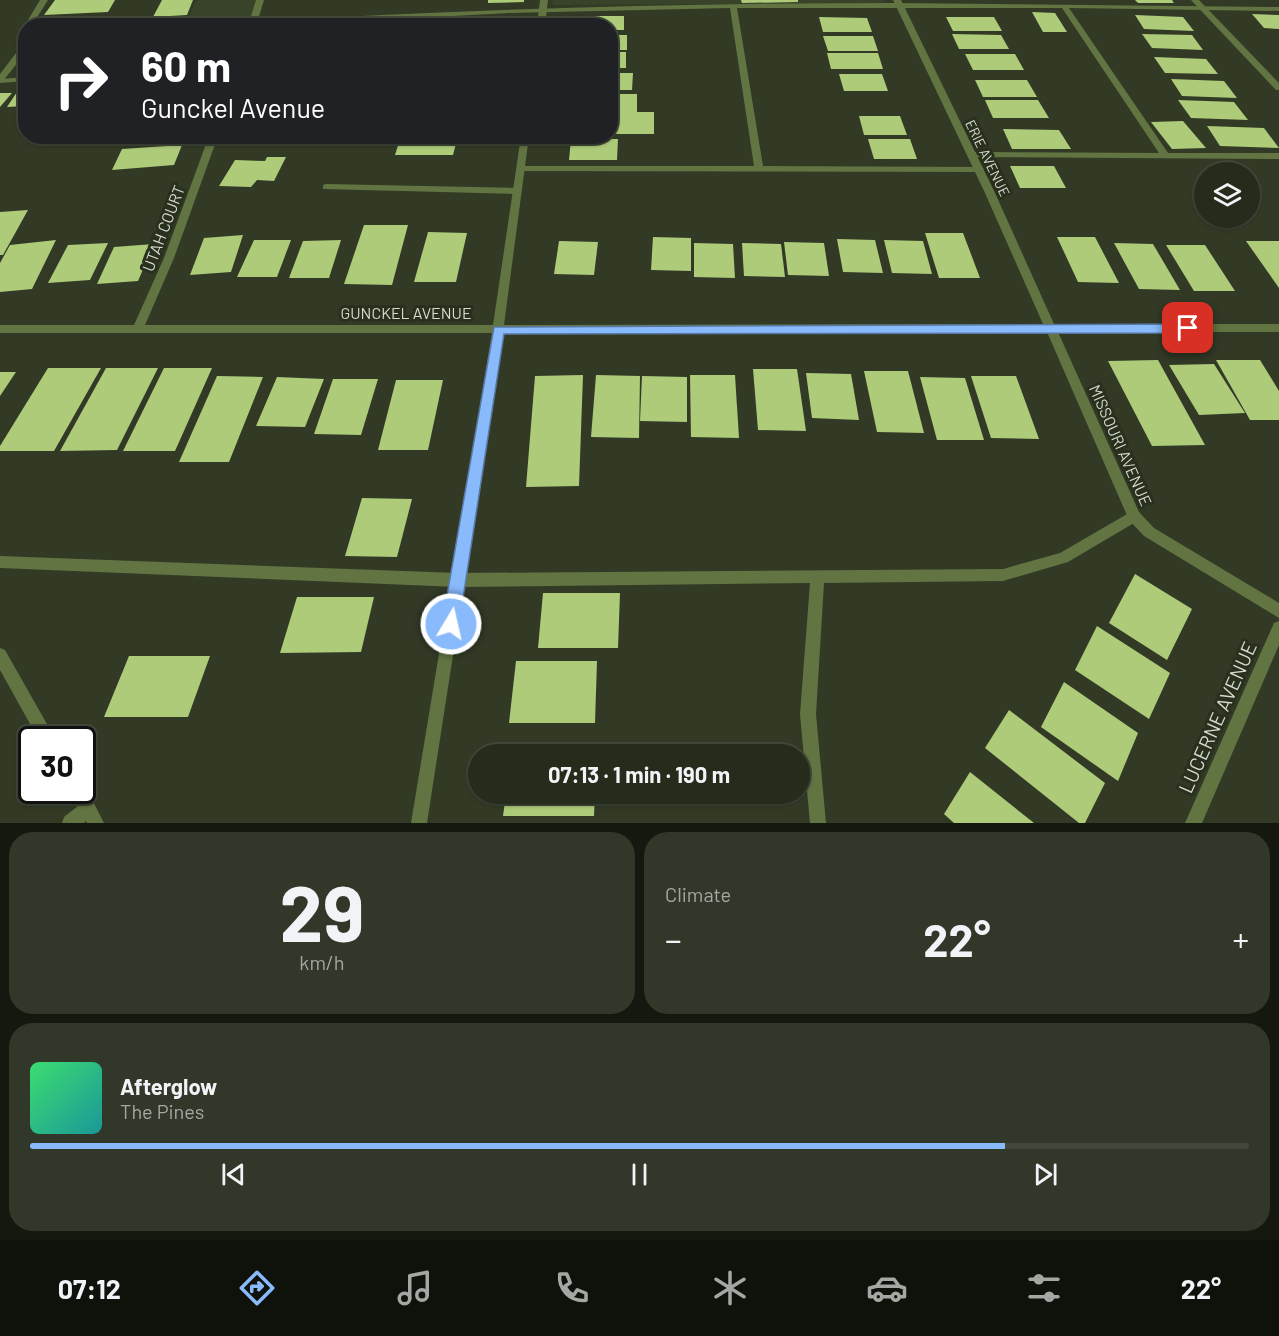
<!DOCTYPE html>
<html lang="en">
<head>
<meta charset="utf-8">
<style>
	body { margin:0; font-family:Barlow,sans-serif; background:#323829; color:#f1f3f6; height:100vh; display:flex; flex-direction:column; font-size:22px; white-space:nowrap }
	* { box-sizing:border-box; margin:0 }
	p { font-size:20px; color:#a4a7a3 }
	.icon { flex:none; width:33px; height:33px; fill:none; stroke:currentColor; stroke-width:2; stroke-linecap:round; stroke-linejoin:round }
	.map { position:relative; height:823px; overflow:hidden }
	.sheet { display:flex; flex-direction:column; gap:9px; padding:9px; background:#15180f; flex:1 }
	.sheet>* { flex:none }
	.banner { position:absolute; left:18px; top:18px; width:600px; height:126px; border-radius:24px; box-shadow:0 2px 4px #0004,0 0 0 2px #42483b; background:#202124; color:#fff; overflow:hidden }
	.controls { position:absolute; left:1194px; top:162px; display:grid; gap:12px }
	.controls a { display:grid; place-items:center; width:66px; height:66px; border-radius:50%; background:#262c1c; box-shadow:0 2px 4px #0004,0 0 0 2px #42483b; font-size:30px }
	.speed { position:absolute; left:18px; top:726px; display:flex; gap:12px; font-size:30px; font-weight:700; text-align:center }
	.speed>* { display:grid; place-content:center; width:78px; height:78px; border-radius:50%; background:#262c1c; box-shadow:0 2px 4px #0004,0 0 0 2px #42483b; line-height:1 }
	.speed .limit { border:3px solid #111; border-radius:9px; background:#fff; color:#111 }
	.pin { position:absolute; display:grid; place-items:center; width:51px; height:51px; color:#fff; margin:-26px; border-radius:12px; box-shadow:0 3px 9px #0006 }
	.me { position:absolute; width:66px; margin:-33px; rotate:9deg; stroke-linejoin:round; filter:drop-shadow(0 0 4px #0008) }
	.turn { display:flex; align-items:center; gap:21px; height:126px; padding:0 24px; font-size:27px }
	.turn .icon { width:78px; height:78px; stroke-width:2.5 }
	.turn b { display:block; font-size:42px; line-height:51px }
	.big { font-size:45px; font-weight:700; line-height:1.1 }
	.sheet .tile { flex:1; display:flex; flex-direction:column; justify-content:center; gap:9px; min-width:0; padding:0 21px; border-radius:24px; background:#323829 }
	.sheet .dial { align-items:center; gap:0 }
	.dial b { font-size:78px; line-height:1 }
	.song { display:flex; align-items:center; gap:18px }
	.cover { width:72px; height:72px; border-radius:9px; background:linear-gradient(135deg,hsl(140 70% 55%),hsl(180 70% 35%)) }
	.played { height:6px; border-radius:3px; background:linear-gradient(90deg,#89bafc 80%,#42483b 80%) }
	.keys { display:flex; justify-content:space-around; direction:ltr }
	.heat { display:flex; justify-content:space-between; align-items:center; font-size:33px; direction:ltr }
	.sheet .tiles { flex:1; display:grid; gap:9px; grid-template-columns:1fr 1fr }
	.tile:last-child { grid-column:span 2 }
	.trip { position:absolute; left:468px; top:744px; width:342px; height:60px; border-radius:30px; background:#262c1c; box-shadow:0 2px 4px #0004,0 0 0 2px #42483b; font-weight:700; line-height:60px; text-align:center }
	.tab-bar { display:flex; height:96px; justify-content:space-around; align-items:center; background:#0f120b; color:#a4a7a3 }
	.tab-bar .icon { width:42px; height:42px }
	.tab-bar .active { color:#89bafc }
	.tab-bar b { font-size:27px; color:#f1f3f6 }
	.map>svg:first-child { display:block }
	.built { fill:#394329 }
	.building { fill:#aecb7a }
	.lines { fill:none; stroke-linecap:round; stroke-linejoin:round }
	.lane { fill:#627441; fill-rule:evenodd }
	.street { fill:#627441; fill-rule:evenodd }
	.route { fill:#89bafc; stroke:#5979a4; stroke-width:1.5 }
	.labels { text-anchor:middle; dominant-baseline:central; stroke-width:6; stroke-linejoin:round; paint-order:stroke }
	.far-street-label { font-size:14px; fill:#d6dbcf; stroke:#29301d }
	.street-label { font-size:16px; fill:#d6dbcf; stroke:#29301d }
	.near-street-label { font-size:20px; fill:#d6dbcf; stroke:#29301d }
</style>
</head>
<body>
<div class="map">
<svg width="1279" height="823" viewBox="0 0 1279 823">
	<rect width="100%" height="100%" fill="#323a26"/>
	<g class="built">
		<path d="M197 0H261L249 25 184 26Z"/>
		<path d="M553 0H883L884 3 552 5Z"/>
	</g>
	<g class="building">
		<path d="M55 0H115L108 12 44 15Z"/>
		<path d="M162 0H193L187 15 153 17Z"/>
		<path d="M488 0H524V2L488 3Z"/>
		<path d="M741 0H798V2L742 3Z"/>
		<path d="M1135 0H1172L1174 3H1138Z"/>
		<path d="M1032 12 1055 13 1067 32H1043Z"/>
		<path d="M1252 14 1279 15V29L1264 28Z"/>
		<path d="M1135 15 1183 17 1194 31 1144 29Z"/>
		<path d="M585 16H624V30H610V26H584Z"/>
		<path d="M819 17 867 18 872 32H823Z"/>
		<path d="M946 17H994L1002 31H953Z"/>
		<path d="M430 18 436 23 451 18 463 26H410Z"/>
		<path d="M952 34 1001 35 1009 49H959Z"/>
		<path d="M1142 34 1192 35 1203 50 1152 48Z"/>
		<rect x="610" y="35" width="17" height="15"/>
		<path d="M823 36H873L878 51H828Z"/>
		<rect x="610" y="52" width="16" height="16"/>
		<path d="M827 53H878L883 69H831Z"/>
		<path d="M965 54H1015L1024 70H973Z"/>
		<path d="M1154 57 1206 59 1218 74 1165 73Z"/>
		<path d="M610 73H633L632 90H610Z"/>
		<path d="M839 74H882L888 91H844Z"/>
		<path d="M1171 79 1224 81 1237 98 1182 96Z"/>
		<path d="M975 80H1027L1037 97H983Z"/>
		<path d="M17 92H26V106L7 107Z"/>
		<path d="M0 93H12L0 107Z"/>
		<path d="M610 94H637V112H654V134H610Z"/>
		<path d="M985 100H1038L1049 118H993Z"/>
		<path d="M1178 100 1234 102 1248 120 1191 118Z"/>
		<path d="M859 116H900L907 135H864Z"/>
		<path d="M1183 121 1206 148 1172 149 1151 122Z"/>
		<path d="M1207 126 1264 128 1279 148 1220 146Z"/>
		<path d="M1003 129 1059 130 1071 149H1012Z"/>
		<path d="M128 136H164V138L126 141Z"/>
		<path d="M249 136H301L300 140 247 143Z"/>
		<path d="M401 136H458L453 155H395Z"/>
		<path d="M571 139H618L617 160H569Z"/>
		<path d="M868 139H910L917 159H874Z"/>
		<path d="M182 145 174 165 112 170 122 149Z"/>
		<path d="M267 157H286L274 181 257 180 251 187 219 186 235 160 265 161Z"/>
		<path d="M1010 166H1054L1066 188H1020Z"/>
		<path d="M28 210 3 255H0V212Z"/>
		<path d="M364 225H408L392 285 344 284Z"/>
		<path d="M428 232 467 233 456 282H414Z"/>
		<path d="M925 233H963L980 278H939Z"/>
		<path d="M243 235 231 272 190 275 204 238Z"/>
		<path d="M653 237 691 238V271L651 270Z"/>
		<path d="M1057 237H1095L1119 283 1078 282Z"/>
		<path d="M837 239 875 240 883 273 843 272Z"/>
		<path d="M56 240 32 289 0 292V263L10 245Z"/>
		<path d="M254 240H291L277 277H237Z"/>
		<path d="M341 240 329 278H289L303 241Z"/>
		<path d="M884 240 923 241 932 274 892 273Z"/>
		<path d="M559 241 598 242 594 275 554 274Z"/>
		<path d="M1246 241H1279V288Z"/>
		<path d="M784 242 824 243 829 276 788 275Z"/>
		<path d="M108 243 90 280 48 283 68 245Z"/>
		<path d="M694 243 733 244 735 278 694 277Z"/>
		<path d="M742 243 781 244 785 277 744 276Z"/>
		<path d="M1114 243 1153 244 1180 290 1139 289Z"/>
		<path d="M154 244 138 281 97 284 114 247Z"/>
		<path d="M1166 245H1205L1235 291H1194Z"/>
		<path d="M1158 360 1205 445 1152 446 1108 361Z"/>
		<path d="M1216 360H1260L1279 391V420H1250Z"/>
		<path d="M1214 364 1245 413 1199 415 1169 365Z"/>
		<path d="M48 368H101L54 451H0V446Z"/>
		<path d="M106 368H158L117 450 60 451Z"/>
		<path d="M164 368H212L175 451H123Z"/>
		<path d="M753 369H797L806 431 758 430Z"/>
		<path d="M864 371H908L924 433 877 432Z"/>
		<path d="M0 372H16L0 396Z"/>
		<path d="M806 373 851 374 859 420 812 418Z"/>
		<path d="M583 375 579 486 526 487 535 376Z"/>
		<path d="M596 375 640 376 639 438 591 437Z"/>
		<path d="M690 375H735L739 438 691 437Z"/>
		<path d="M217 376 263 377 229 462H179Z"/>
		<path d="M642 376 687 377V422L640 421Z"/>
		<path d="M971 376H1016L1039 439 991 438Z"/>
		<path d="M277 377 324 379 305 427 256 426Z"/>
		<path d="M920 377 965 378 984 440H937Z"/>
		<path d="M333 379H378L361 435 314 434Z"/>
		<path d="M396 380H443L428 450H378Z"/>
		<path d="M362 498 412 499 397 557 345 556Z"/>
		<path d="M1135 574 1192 609 1167 660 1109 623Z"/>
		<path d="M543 593H620L618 648H538Z"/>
		<path d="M297 597H374L361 652 280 653Z"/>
		<path d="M1097 626 1170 673 1149 719 1075 670Z"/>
		<path d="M129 656H210L188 717H104Z"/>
		<path d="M516 661H597L595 723H509Z"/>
		<path d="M1064 682 1138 733 1118 781 1041 727Z"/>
		<path d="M1009 710 1105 783 1085 823H1079L985 748Z"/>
		<path d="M510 745H597V754H509Z"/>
		<path d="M970 772 1034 823H954L944 814Z"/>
		<path d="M506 794H595L594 816H503Z"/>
	</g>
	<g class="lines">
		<g class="lane">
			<path d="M40 0H48L36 19H68L76 26H68L66 23 37 26 38 23 29 22 28 20Z"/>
			<path d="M894 3 1279 7V11L1069 8 1168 153H1279V159L969 157 968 155 972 152 1159 153 1062 8H737L763 166 982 167 984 169 979 172 518 171V167L521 166H754L730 8 509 13 265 26 249 24 253 22C467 9 680 3 894 3Z"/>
			<path d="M23 44H26V52L3 81H0V74Z"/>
			<path d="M326 184 517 188 522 191 517 194 323 189V185Z"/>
			<path d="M1134 510 1139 512 1141 516 1139 520 1068 562 1003 581 824 583 816 714 826 823H810L800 714 810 583 458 587 0 568V556L458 573 1003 569 1060 553Z"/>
		</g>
		<g class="street">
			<path d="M256 0H264L256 26H248Z"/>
			<path d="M540 0H548L545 26H537Z"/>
			<path d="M893 0H901L995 193 1054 324H1279V332H1058L1139 512 1154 528 1279 603V618L1144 536 1129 520 1047 332 503 333 427 823H411L492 333H0V325H134L164 258 209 136H218L174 258 145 325H493L521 136H529L504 325 1043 324 985 193Z"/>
			<path d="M1191 0H1199L1279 83V90H1276Z"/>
			<path d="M26 77V81L0 83V79Z"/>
			<path d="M1279 621V645L1202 823H1185L1274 623Z"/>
			<path d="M0 648 5 650 56 740H39L0 670Z"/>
			<path d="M82 784H84L104 823H87L86 821 84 823H62L64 817 78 806 70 790H82Z"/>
		</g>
	</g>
	<path class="route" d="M1188 324 1194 328 1188 333 504 334 459 624 457 630 451 632 445 630 442 624 494 327Z"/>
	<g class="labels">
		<g class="far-street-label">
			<text transform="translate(988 158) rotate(64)">ERIE AVENUE</text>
		</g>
		<g class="street-label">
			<text transform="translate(163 228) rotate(-69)">UTAH COURT</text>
			<text x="406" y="312">GUNCKEL AVENUE</text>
			<text transform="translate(1121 445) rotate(66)">MISSOURI AVENUE</text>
		</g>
		<g class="near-street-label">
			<text transform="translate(1217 717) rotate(-66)">LUCERNE AVENUE</text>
		</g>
	</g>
</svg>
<div class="controls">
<a><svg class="icon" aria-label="layers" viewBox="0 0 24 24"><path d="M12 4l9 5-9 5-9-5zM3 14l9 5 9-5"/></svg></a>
</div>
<div class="speed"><div class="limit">30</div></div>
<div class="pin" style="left:1188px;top:328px;background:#d93025"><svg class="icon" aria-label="arrive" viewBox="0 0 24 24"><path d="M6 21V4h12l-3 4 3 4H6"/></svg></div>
<svg class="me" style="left:451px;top:624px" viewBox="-20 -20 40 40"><circle r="17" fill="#89bafc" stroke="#fff" stroke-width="3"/><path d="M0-11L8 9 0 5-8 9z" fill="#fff"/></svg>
<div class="trip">07:13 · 1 min · 190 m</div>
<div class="banner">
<div class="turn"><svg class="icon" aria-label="right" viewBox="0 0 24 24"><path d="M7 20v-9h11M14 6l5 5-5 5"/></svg><div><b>60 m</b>Gunckel Avenue</div></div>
</div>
</div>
<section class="sheet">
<div class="tiles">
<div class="tile dial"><b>29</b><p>km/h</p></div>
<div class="tile"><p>Climate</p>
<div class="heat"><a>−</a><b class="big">22°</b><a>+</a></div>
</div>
<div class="tile">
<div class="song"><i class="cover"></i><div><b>Afterglow</b><p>The Pines</p></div></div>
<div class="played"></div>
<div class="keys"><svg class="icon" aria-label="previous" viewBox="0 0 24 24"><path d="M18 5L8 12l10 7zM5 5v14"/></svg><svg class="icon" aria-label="pause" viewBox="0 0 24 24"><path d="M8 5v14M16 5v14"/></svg><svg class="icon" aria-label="next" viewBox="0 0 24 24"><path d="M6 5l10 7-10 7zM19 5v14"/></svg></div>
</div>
</div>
</section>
<nav class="tab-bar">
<b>07:12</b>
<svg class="icon active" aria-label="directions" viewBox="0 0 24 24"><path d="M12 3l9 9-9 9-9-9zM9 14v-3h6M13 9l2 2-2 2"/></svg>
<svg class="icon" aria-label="music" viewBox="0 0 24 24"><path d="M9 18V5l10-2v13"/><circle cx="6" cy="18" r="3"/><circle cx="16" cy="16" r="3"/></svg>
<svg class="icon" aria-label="phone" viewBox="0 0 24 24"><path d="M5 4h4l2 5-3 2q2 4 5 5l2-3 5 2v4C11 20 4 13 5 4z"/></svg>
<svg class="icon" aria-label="climate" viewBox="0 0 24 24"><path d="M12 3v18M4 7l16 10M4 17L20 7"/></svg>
<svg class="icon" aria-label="car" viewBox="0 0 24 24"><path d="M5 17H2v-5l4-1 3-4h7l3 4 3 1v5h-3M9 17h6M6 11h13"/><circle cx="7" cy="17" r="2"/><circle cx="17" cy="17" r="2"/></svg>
<svg class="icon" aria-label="filters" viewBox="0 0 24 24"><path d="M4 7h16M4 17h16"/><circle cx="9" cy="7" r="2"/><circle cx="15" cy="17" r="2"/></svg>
<b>22°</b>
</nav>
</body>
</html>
